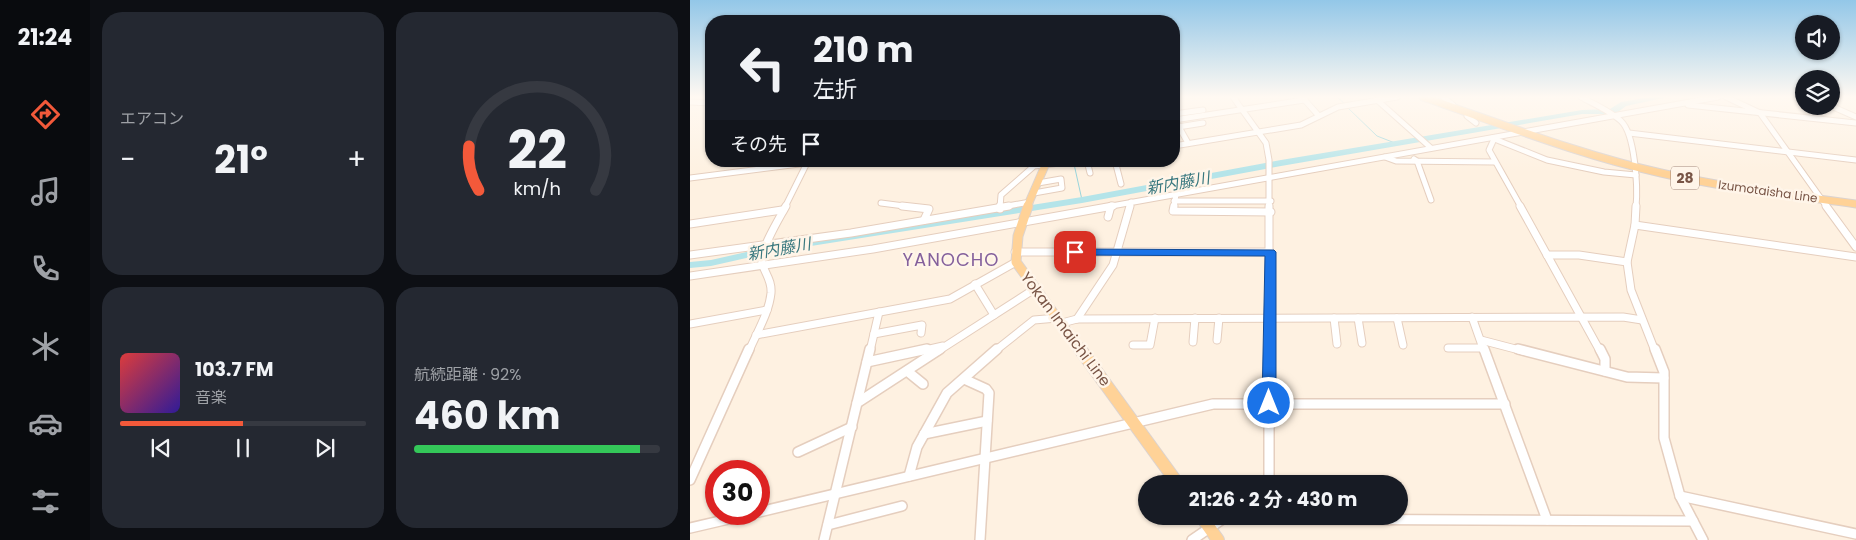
<!DOCTYPE html>
<html lang="ja">
<head>
<meta charset="utf-8">
<style>
	body { margin:0; font-family:Poppins,"Noto Sans JP",sans-serif; background:#242831; color:#f1f3f6; height:100vh; display:flex; flex-direction:column; font-size:19px; white-space:nowrap }
	* { box-sizing:border-box; margin:0 }
	p { font-size:16px; color:#9ea1a6 }
	.icon { flex:none; width:28px; height:28px; fill:none; stroke:currentColor; stroke-width:2; stroke-linecap:round; stroke-linejoin:round }
	.map { position:relative; flex:1; overflow:hidden }
	.panel { display:flex; flex-direction:column; gap:12px; padding:12px; background:#0d0f14; width:600px }
	.panel>* { flex:none }
	.hud { position:absolute; left:15px; top:15px; width:475px; height:152px; border-radius:20px; box-shadow:0 1px 4px #0004; background:#171b24; color:#f1f3f6; overflow:hidden }
	.buttons { position:absolute; left:1105px; top:15px; display:grid; gap:10px }
	.buttons a { display:grid; place-items:center; width:45px; height:45px; border-radius:50%; background:#171b24; box-shadow:0 1px 4px #0004; font-size:25px }
	.speed { position:absolute; left:15px; top:460px; display:flex; gap:10px; font-size:25px; font-weight:700; text-align:center }
	.speed>* { display:grid; place-content:center; width:65px; height:65px; border-radius:50%; background:#171b24; box-shadow:0 1px 4px #0004; line-height:1 }
	.speed .limit { border:8px solid #d22; background:#fff; color:#111 }
	.pin { position:absolute; display:grid; place-items:center; width:42px; height:42px; color:#fff; margin:-21px; border-radius:10px; box-shadow:0 2px 8px #0006 }
	.me { position:absolute; width:55px; margin:-28px; rotate:0deg; stroke-linejoin:round; filter:drop-shadow(0 0 4px #0008) }
	.turn { display:flex; align-items:center; gap:18px; height:105px; padding:0 25px; font-size:22px }
	.turn .icon { width:65px; height:65px; stroke-width:2.5 }
	.turn b { display:block; font-size:35px; line-height:42px }
	.then { display:flex; align-items:center; height:48px; padding:0 25px; background:#0003; gap:10px; font-size:19px }
	.big { font-size:38px; font-weight:700; line-height:1.1 }
	.panel .card { flex:1; display:flex; flex-direction:column; justify-content:center; gap:8px; min-width:0; padding:0 18px; border-radius:20px; background:#242831 }
	.panel .dial { align-items:center; gap:0 }
	.dial svg { height:130px; overflow:visible; fill:none; stroke:#363941; stroke-width:7; stroke-linecap:round; text-anchor:middle }
	.dial text { fill:#f1f3f6; stroke:none }
	.song { display:flex; align-items:center; gap:15px }
	.cover { width:60px; height:60px; border-radius:8px; background:linear-gradient(135deg,hsl(0 70% 55%),hsl(250 70% 35%)) }
	.played { height:5px; border-radius:2px; background:linear-gradient(90deg,#f3593a 50%,#363941 50%) }
	.keys { display:flex; justify-content:space-around; direction:ltr }
	.heat { display:flex; justify-content:space-between; align-items:center; font-size:28px; direction:ltr }
	.charge { height:8px; border-radius:4px; background:linear-gradient(90deg,#34c759 92%,#363941 0) }
	.panel .tiles { flex:1; display:grid; gap:12px; grid-template-columns:repeat(2,1fr) }
	.trip { position:absolute; left:448px; top:475px; width:270px; height:50px; border-radius:25px; background:#171b24; box-shadow:0 1px 4px #0004; font-weight:700; line-height:50px; text-align:center }
	main { display:flex; flex:1; min-height:0 }
	.tab-bar { display:flex; flex-direction:column; width:90px; justify-content:space-around; align-items:center; background:#090b0e; color:#9ea1a6 }
	.tab-bar .icon { width:35px; height:35px }
	.tab-bar .active { color:#f3593a }
	.tab-bar b { font-size:22px; color:#f1f3f6 }
	.map>svg:first-child { display:block }
	.lines { fill:none; stroke-linecap:round; stroke-linejoin:round }
	.stream { stroke:#99d5dc; stroke-width:1 }
	.river { fill:#b4e4e9; fill-rule:evenodd }
	.minor-far2-casing { stroke:#e5cebe; stroke-width:7 }
	.minor-far1-casing { stroke:#e5cebe; stroke-width:9 }
	.minor-casing { stroke:#e5cebe; stroke-width:12 }
	.major-far2-casing { stroke:#dcd3cf; stroke-width:9 }
	.major-far1-casing { stroke:#dcd3cf; stroke-width:11 }
	.major-casing { stroke:#dcd3cf; stroke-width:14 }
	.minor-far2 { stroke:#fff; stroke-width:5 }
	.minor-far1 { stroke:#fff; stroke-width:7 }
	.minor { stroke:#fff; stroke-width:9 }
	.major-far2 { stroke:#ffd297; stroke-width:7 }
	.major-far1 { stroke:#ffd297; stroke-width:9 }
	.major { stroke:#ffd297; stroke-width:12 }
	.route { fill:#1a73e8; stroke:#114b97 }
	.labels { text-anchor:middle; dominant-baseline:central; stroke-width:5; stroke-linejoin:round; paint-order:stroke }
	.far-street-label { font-size:12px; fill:#785445; stroke:#fff5e9 }
	.shield { fill:#fff5e9; stroke:#a08476; stroke-width:1 }
	.shield-label { font-size:14px; font-weight:bold; fill:#785445 }
	.street-label { font-size:15px; fill:#785445; stroke:#fff5e9 }
	.water-label { font-size:16px; font-style:italic; fill:#38777e; stroke:#fff5e9 }
	.quarter-label { font-size:18px; letter-spacing:1px; fill:#84609c; stroke:#fff5e9 }
</style>
</head>
<body>
<main>
<nav class="tab-bar">
<b>21:24</b>
<svg class="icon active" aria-label="directions" viewBox="0 0 24 24"><path d="M12 3l9 9-9 9-9-9zM9 14v-3h6M13 9l2 2-2 2"/></svg>
<svg class="icon" aria-label="music" viewBox="0 0 24 24"><path d="M9 18V5l10-2v13"/><circle cx="6" cy="18" r="3"/><circle cx="16" cy="16" r="3"/></svg>
<svg class="icon" aria-label="phone" viewBox="0 0 24 24"><path d="M5 4h4l2 5-3 2q2 4 5 5l2-3 5 2v4C11 20 4 13 5 4z"/></svg>
<svg class="icon" aria-label="climate" viewBox="0 0 24 24"><path d="M12 3v18M4 7l16 10M4 17L20 7"/></svg>
<svg class="icon" aria-label="car" viewBox="0 0 24 24"><path d="M5 17H2v-5l4-1 3-4h7l3 4 3 1v5h-3M9 17h6M6 11h13"/><circle cx="7" cy="17" r="2"/><circle cx="17" cy="17" r="2"/></svg>
<svg class="icon" aria-label="filters" viewBox="0 0 24 24"><path d="M4 7h16M4 17h16"/><circle cx="9" cy="7" r="2"/><circle cx="15" cy="17" r="2"/></svg>
</nav>
<section class="panel">
<div class="tiles">
<div class="card"><p>エアコン</p>
<div class="heat"><a>−</a><b class="big">21°</b><a>+</a></div>
</div>
<div class="card dial"><svg viewBox="0 0 100 80">
<path d="M14 69A42 42 0 1 1 86 69"/>
<path d="M14 69A42 42 0 0 1 8 42" stroke="#f3593a"/>
<text x="50" y="56" font-size="32" font-weight="700">22</text>
<text x="50" y="72" font-size="11">km/h</text>
</svg></div>
<div class="card">
<div class="song"><i class="cover"></i><div><b>103.7 FM</b><p>音楽</p></div></div>
<div class="played"></div>
<div class="keys"><svg class="icon" aria-label="previous" viewBox="0 0 24 24"><path d="M18 5L8 12l10 7zM5 5v14"/></svg><svg class="icon" aria-label="pause" viewBox="0 0 24 24"><path d="M8 5v14M16 5v14"/></svg><svg class="icon" aria-label="next" viewBox="0 0 24 24"><path d="M6 5l10 7-10 7zM19 5v14"/></svg></div>
</div>
<div class="card"><p>航続距離 · 92%</p><b class="big">460 km</b><div class="charge"></div></div>
</div>
</section>
<div class="map">
<svg width="1166" height="540" viewBox="0 0 1166 540">
	<rect width="100%" height="100%" fill="#fef1e1"/>
	<g class="lines">
		<g class="stream">
			<path d="M647 97 655 104"/>
			<path d="M658 108 687 136 705 143"/>
			<path d="M384 164 392 200"/>
		</g>
		<path class="river" d="M960 97H978L936 106 928 112 920 114H892L591 166 392 203 83 252 21 266 0 268V262L21 260 83 246 392 197 591 160 892 110 920 109 931 102Z"/>
		<g class="minor-far2-casing">
			<g id="minor-far2">
				<path d="M543 97 576 143 579 160V207"/>
				<path d="M612 97 629 116"/>
				<path d="M753 97 763 105 761 107"/>
				<path d="M891 97C904 104 920 111 931 121 945 134 948 187 946 207"/>
				<path d="M1036 97 1070 113 1137 207"/>
				<path d="M687 100 741 148"/>
				<path d="M0 102 21 103"/>
				<path d="M998 105 1166 123"/>
				<path d="M1141 106 1166 117"/>
				<path d="M780 113 777 116 786 123"/>
				<path d="M484 114 513 110"/>
				<path d="M484 118 498 143"/>
				<path d="M484 120 614 100"/>
				<path d="M488 127 513 123"/>
				<path d="M939 133 1166 160"/>
				<path d="M802 138 857 160 914 172 946 175"/>
				<path d="M804 139 799 150 831 207"/>
				<path d="M484 146 611 125 648 107 707 97"/>
				<path d="M695 157 706 161 805 162"/>
				<path d="M724 159 727 161 741 200"/>
				<path d="M397 161 400 173"/>
				<path d="M425 161 431 184"/>
				<path d="M0 178 117 163"/>
				<path d="M344 193 372 188 371 179 348 183"/>
				<path d="M484 201H581"/>
				<path d="M191 203 222 207"/>
				<path d="M95 207 118 161"/>
				<path d="M310 207 311 195 344 166 387 161"/>
				<path d="M312 207 340 202"/>
				<path d="M416 207 1028 97"/>
				<path d="M440 207 441 202"/>
				<path d="M484 207 486 194"/>
			</g>
		</g>
		<g class="minor-far1-casing">
			<g id="minor-far1">
				<path d="M212 206 239 209 234 220"/>
				<path d="M484 206 483 211 581 212"/>
				<path d="M579 206V351"/>
				<path d="M830 206 910 351"/>
				<path d="M946 206 945 225 937 262 941 290 965 351"/>
				<path d="M1136 206 1166 247"/>
				<path d="M310 209V206"/>
				<path d="M418 217 421 206"/>
				<path d="M0 224 92 210"/>
				<path d="M945 225 1166 257"/>
				<path d="M325 252H580"/>
				<path d="M0 255 161 233 319 206"/>
				<path d="M857 255H889L937 262"/>
				<path d="M0 276 183 249 423 206"/>
				<path d="M285 284 304 315"/>
				<path d="M782 317 794 351"/>
				<path d="M644 318 647 344"/>
				<path d="M668 318 672 343"/>
				<path d="M707 318 713 345"/>
				<path d="M387 319 423 265 440 206"/>
				<path d="M372 323 387 319 933 317 952 320"/>
				<path d="M0 324 77 310"/>
				<path d="M184 334 232 325 231 333"/>
				<path d="M66 335 260 299 326 262"/>
				<path d="M527 340 529 318"/>
				<path d="M791 340 833 351"/>
				<path d="M503 342 505 318"/>
				<path d="M443 345H460L465 318"/>
				<path d="M758 348H794"/>
				<path d="M59 351C67 332 79 313 81 293 82 280 75 274 72 263 70 249 89 219 96 206"/>
				<path d="M180 351 189 312"/>
				<path d="M231 351 253 346"/>
				<path d="M248 351 346 288"/>
				<path d="M305 351 344 320 367 318"/>
			</g>
		</g>
		<g class="minor-casing">
			<g id="minor">
				<path d="M579 349V484"/>
				<path d="M794 349 857 520"/>
				<path d="M828 349 937 377 974 378"/>
				<path d="M910 349 915 359V371"/>
				<path d="M965 349 974 372V438L990 496 1013 540"/>
				<path d="M177 362 237 349"/>
				<path d="M217 371 233 384"/>
				<path d="M274 379 296 389 299 393 290 540"/>
				<path d="M167 403 250 349"/>
				<path d="M234 434 297 421"/>
				<path d="M108 452 162 427"/>
				<path d="M219 476 227 447 257 393 307 349"/>
				<path d="M0 480 59 349"/>
				<path d="M990 496 1166 534"/>
				<path d="M69 512 523 404H815"/>
				<path d="M571 516 573 519 1003 521"/>
				<path d="M138 525 212 506"/>
				<path d="M0 528 60 514"/>
				<path d="M134 540 180 349"/>
				<path d="M502 540 537 516"/>
			</g>
		</g>
		<g class="major-far2-casing">
			<g id="major-far2">
				<path d="M733 97C812 124 890 155 971 173 1035 188 1101 195 1166 204"/>
				<path d="M337 207 357 161"/>
			</g>
		</g>
		<g class="major-far1-casing">
			<path id="major-far1" d="M338 206 328 236 326 262 391 351"/>
		</g>
		<g class="major-casing">
			<g id="major">
				<path d="M390 349 488 484"/>
				<path d="M511 516 528 540"/>
			</g>
		</g>
		<use href="#minor-far2" class="minor-far2"/>
		<use href="#minor-far1" class="minor-far1"/>
		<use href="#minor" class="minor"/>
		<use href="#major-far2" class="major-far2"/>
		<use href="#major-far1" class="major-far1"/>
		<use href="#major" class="major"/>
	</g>
	<linearGradient id="sky" x2="0" y2="1"><stop stop-color="#93c7e8"/><stop offset="0.56" stop-color="#fff9f2"/><stop offset="1" stop-color="#fff9f2" stop-opacity="0"/></linearGradient>
	<rect width="1166" height="173" fill="url(#sky)"/>
	<path class="route" d="M385 249 584 250 586 252V403L584 407 579 409 574 407 572 403 575 256 381 255 379 252Z"/>
	<g class="labels">
		<g class="far-street-label">
			<text transform="translate(1078 191) rotate(8)">Izumotaisha Line</text>
		</g>
		<rect class="shield" x="981" y="166.5" width="28" height="23" rx="4"/>
		<g class="shield-label">
			<text x="995" y="178">28</text>
		</g>
		<g class="street-label">
			<text transform="translate(376 329) rotate(53)">Yokan Imaichi Line</text>
		</g>
		<g class="water-label">
			<text transform="translate(488 183) rotate(-10)">新内藤川</text>
			<text transform="translate(89 249) rotate(-10)">新内藤川</text>
		</g>
		<g class="quarter-label">
			<text x="261" y="259">YANOCHO</text>
		</g>
	</g>
</svg>
<div class="buttons">
<a><svg class="icon" aria-label="sound" viewBox="0 0 24 24"><path d="M4 9h4l5-4v14l-5-4H4zM17 9q2 3 0 6"/></svg></a>
<a><svg class="icon" aria-label="layers" viewBox="0 0 24 24"><path d="M12 4l9 5-9 5-9-5zM3 14l9 5 9-5"/></svg></a>
</div>
<div class="speed"><div class="limit">30</div></div>
<div class="pin" style="left:385px;top:252px;background:#d93025"><svg class="icon" aria-label="arrive" viewBox="0 0 24 24"><path d="M6 21V4h12l-3 4 3 4H6"/></svg></div>
<svg class="me" style="left:579px;top:403px" viewBox="-20 -20 40 40"><circle r="17" fill="#1a73e8" stroke="#fff" stroke-width="3"/><path d="M0-11L8 9 0 5-8 9z" fill="#fff"/></svg>
<div class="trip">21:26 · 2 分 · 430 m</div>
<div class="hud">
<div class="turn"><svg class="icon" aria-label="left" viewBox="0 0 24 24"><path d="M17 20v-9H6M10 6l-5 5 5 5"/></svg><div><b>210 m</b>左折</div></div>
<div class="then">その先<svg class="icon" aria-label="arrive" viewBox="0 0 24 24"><path d="M6 21V4h12l-3 4 3 4H6"/></svg></div>
</div>
</div>
</main>
</body>
</html>
